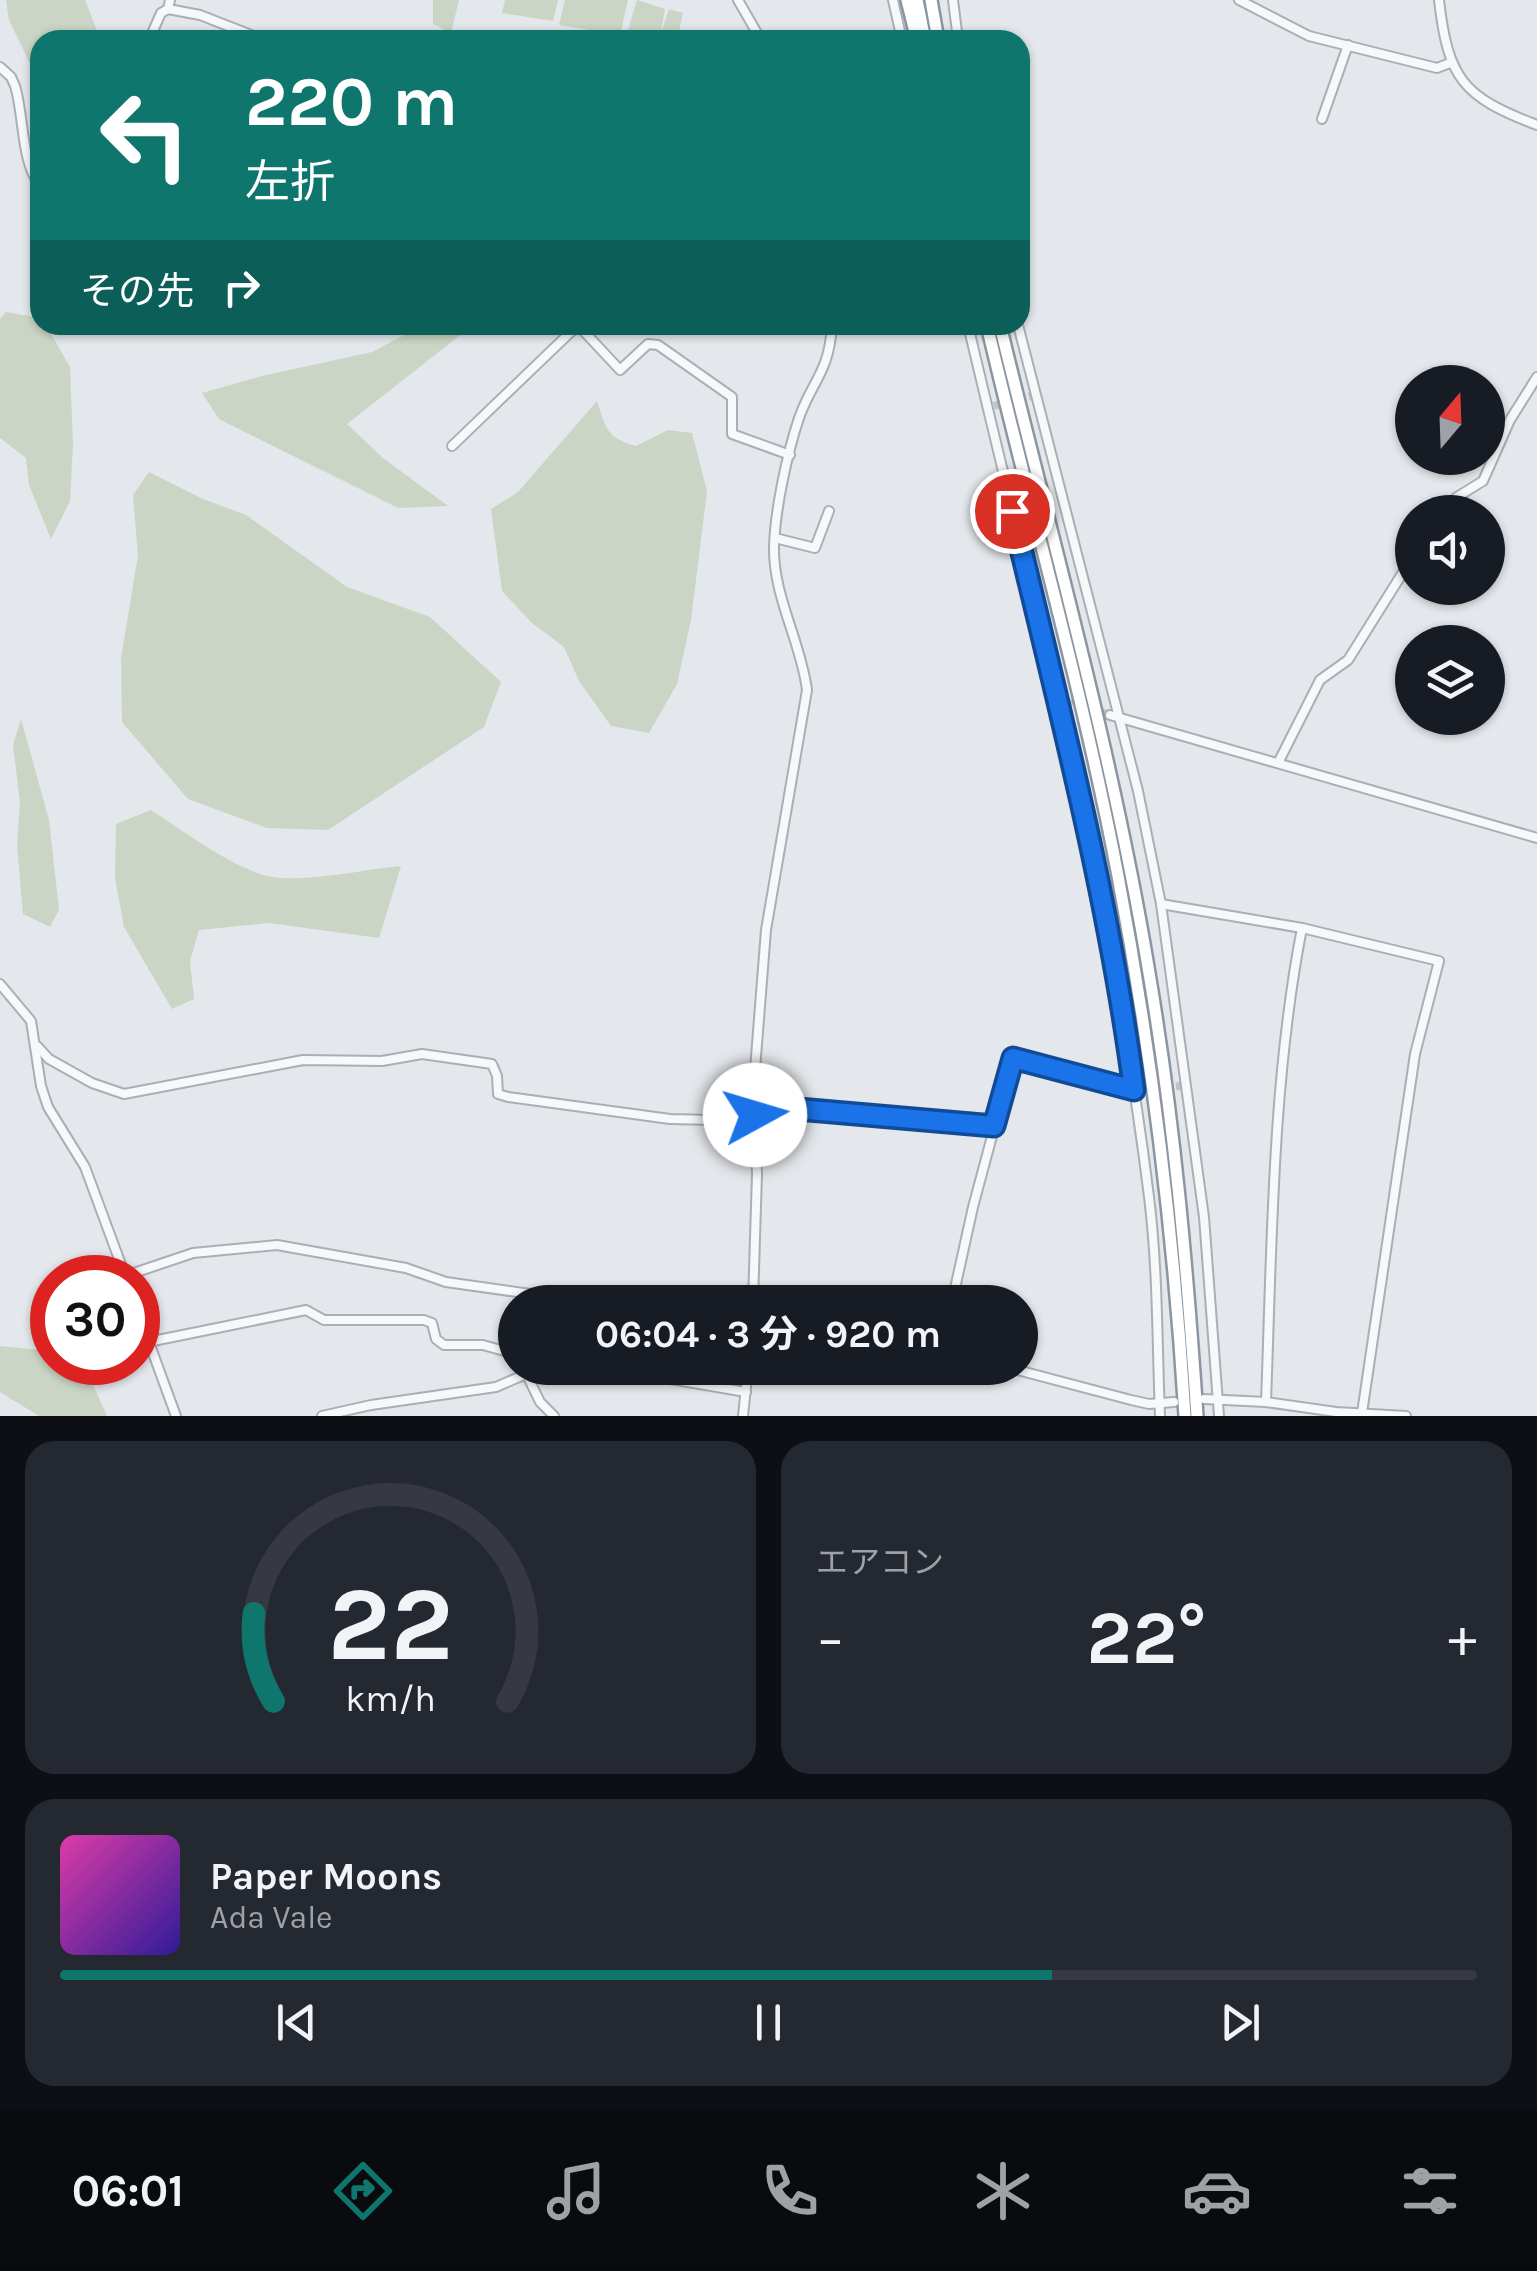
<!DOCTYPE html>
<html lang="ja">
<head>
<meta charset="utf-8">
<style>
	body { margin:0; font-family:Karla,"Noto Sans JP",sans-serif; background:#242831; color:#f1f3f6; height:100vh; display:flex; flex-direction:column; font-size:38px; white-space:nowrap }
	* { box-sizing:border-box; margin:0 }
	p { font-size:32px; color:#9ea1a6 }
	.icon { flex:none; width:55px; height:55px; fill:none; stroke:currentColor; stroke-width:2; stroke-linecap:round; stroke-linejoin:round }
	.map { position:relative; height:1416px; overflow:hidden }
	.details { display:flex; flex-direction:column; gap:25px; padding:25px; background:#0d0f14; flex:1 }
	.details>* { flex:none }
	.top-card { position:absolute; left:30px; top:30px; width:1000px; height:305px; border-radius:30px; box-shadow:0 2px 8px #0004; background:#0f766e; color:#fff; overflow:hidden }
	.needle { width:65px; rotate:19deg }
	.controls { position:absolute; left:1395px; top:365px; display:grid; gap:20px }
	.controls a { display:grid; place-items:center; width:110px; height:110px; border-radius:50%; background:#171b24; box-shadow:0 2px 8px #0004; font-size:50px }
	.speed { position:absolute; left:30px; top:1255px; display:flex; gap:20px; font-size:50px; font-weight:700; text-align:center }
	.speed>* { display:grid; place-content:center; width:130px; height:130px; border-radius:50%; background:#171b24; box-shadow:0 2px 8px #0004; line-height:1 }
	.speed .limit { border:15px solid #d22; background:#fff; color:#111 }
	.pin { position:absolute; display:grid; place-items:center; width:85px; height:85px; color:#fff; margin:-42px; border:5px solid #fff; border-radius:50%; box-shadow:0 2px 10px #0007 }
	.me { position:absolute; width:110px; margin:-55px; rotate:84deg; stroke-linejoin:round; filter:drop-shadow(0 0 8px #0008) }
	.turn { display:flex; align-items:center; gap:35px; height:210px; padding:0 50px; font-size:45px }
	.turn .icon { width:130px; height:130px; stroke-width:2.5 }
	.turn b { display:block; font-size:70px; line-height:85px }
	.then { display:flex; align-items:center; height:95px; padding:0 50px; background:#0003; gap:20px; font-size:38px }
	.big { font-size:75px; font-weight:700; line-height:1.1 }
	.details .tile { flex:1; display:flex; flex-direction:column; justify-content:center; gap:15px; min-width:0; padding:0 35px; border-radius:30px; background:#242831 }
	.details .dial { align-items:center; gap:0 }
	.dial svg { height:260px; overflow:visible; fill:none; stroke:#363941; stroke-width:7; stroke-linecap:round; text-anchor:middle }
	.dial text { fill:#f1f3f6; stroke:none }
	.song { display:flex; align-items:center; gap:30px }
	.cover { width:120px; height:120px; border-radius:15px; background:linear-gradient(135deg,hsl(320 70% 55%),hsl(250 70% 35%)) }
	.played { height:10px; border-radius:5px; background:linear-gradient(90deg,#0f766e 70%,#363941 70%) }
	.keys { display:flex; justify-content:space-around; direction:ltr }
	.heat { display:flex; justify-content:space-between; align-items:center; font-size:55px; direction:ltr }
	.details .tiles { flex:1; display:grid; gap:25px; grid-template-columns:1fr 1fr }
	.tile:last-child { grid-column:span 2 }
	.trip { position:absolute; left:498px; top:1285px; width:540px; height:100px; border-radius:50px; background:#171b24; box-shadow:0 2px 8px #0004; font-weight:700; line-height:100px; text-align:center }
	.menu { display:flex; height:160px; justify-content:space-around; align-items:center; background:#090b0e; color:#9ea1a6 }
	.menu .icon { width:70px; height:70px }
	.menu .active { color:#0f766e }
	.menu b { font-size:45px; color:#f1f3f6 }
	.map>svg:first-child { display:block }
	.green { fill:#cbd5c5 }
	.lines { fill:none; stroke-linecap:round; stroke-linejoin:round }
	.minor-tunnel { stroke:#bfc4c9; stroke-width:8; stroke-dasharray:8 4; stroke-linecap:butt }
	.minor-casing { stroke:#a9afb5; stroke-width:12 }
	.highway-casing { stroke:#8c96a1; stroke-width:16 }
	.minor { stroke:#f6f8f9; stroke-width:8 }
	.highway { stroke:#fff; stroke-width:11 }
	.route-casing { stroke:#114b97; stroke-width:25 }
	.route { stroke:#1a73e8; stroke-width:18 }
</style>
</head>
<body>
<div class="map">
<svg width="1537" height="1416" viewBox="0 0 1537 1416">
	<rect width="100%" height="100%" fill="#e4e7eb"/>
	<g class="green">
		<path d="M6 0H85L99 36 97 40H40L38 80 9 20Z"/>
		<path d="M433 0H459L451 33 433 24Z"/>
		<path d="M505 0H558L553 21 502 13Z"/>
		<path d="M565 0H628L620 35 559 25Z"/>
		<path d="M637 0 665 9 660 36 669 9 683 13 677 40 626 37Z"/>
		<path d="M6 312 40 318V325H46L70 367 73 443 70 501 51 539 29 485 26 458 0 438V319Z"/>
		<path d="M423 325H473L347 424 383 458 448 506 398 508 219 419 202 393 262 376 372 352Z"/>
		<path d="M597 401C606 429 607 438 636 446L668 430 692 433 707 491 691 620 677 684 649 733 611 726 579 681 564 647 532 623 502 591 491 509 518 492Z"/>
		<path d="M149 472 203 499 246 515 347 587 430 617 501 682 484 727 328 830 267 828 188 799 122 722 121 658 138 555 133 495Z"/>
		<path d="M21 719 49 820 59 910 50 927 23 914 17 845 20 803 13 745Z"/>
		<path d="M151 810C185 832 221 860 260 874 294 886 364 869 401 866L379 938 269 923 199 930 190 961 194 999 172 1009 124 927 115 878 116 824Z"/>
		<path d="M0 1346 52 1351V1362L75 1363 91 1380 107 1416H39L0 1392Z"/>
	</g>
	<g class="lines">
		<g class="minor-tunnel">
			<path d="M994 406 1031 396"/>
			<path d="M1065 702 1110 715"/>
			<path d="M1140 1090 1181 1086"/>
		</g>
		<g class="minor-casing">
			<g id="minor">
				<path d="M738 0 761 40"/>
				<path d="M893 0 902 40"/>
				<path d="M953 0 958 40"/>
				<path d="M1239 0 1309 36 1437 68 1450 63"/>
				<path d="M1439 0C1448 79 1463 97 1537 125"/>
				<path d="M168 9 200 15 264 40"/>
				<path d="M149 40 161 13 168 9 170 0"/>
				<path d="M0 67 11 77 15 86C24 114 21 164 40 185"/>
				<path d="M1322 119 1348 45"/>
				<path d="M968 325C1036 614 1113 902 1149 1197 1158 1269 1157 1343 1160 1416"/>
				<path d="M1018 325 1138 791 1161 904 1204 1217 1219 1416"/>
				<path d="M452 446 578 325 620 370 648 344 658 345 732 397V434L790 455"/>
				<path d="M1442 512 1457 497 1483 481 1510 420 1537 377"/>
				<path d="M775 538 815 548 829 511"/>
				<path d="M1110 715 1537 838"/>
				<path d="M1278 763 1320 680 1348 660 1412 558"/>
				<path d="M1161 904 1302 928 1439 961 1415 1054 1362 1413"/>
				<path d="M0 984 31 1021 41 1086 48 1107 85 1167 126 1278"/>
				<path d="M37 1046 49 1059 92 1083 124 1094 303 1060 382 1061 422 1054 492 1064 497 1076 498 1094 508 1097 670 1119 755 1121"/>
				<path d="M755 1115 798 1109 994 1126"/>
				<path d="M125 1276 193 1253 277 1245 406 1268 446 1282 587 1302"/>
				<path d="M753 1302 757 1174 754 1082 766 930 807 690C801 642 773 596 774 547 775 510 787 454 799 418 813 379 829 373 832 325"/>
				<path d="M952 1302 973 1207 1013 1058 1140 1090"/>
				<path d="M138 1312 176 1416"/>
				<path d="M148 1342 306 1310 324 1320H424L432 1323 436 1339 444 1345H483L515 1354"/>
				<path d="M606 1368 746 1392"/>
				<path d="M1010 1368 1131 1400 1149 1404 1174 1402"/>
				<path d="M526 1373 540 1402 554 1416"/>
				<path d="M1204 1399 1266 1402 1336 1412 1406 1416"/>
				<path d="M1266 1402C1272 1244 1272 1082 1302 928"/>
				<path d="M322 1416 371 1405 496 1387 540 1368"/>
				<path d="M743 1416 748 1368"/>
			</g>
		</g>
		<g class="highway-casing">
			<g id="highway">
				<path d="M907 0 917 40"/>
				<path d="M917 0 925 40"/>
				<path d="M931 0 938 40"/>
				<path d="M987 325C1030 509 1083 691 1118 876 1152 1055 1174 1235 1185 1416"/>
				<path d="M1000 325C1052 540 1113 754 1149 973 1174 1120 1187 1267 1197 1416"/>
			</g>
		</g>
		<use href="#minor" class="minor"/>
		<use href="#highway" class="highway"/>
	</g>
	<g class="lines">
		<g class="route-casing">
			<path id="route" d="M755 1115 798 1109 994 1126 1013 1058 1134 1090C1109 898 1057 700 1012 511"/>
		</g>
		<use href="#route" class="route"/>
	</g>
</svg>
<div class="controls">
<a><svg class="needle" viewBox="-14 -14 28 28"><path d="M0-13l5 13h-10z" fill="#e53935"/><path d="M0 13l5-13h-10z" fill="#9ea1a6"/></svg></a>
<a><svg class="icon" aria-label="sound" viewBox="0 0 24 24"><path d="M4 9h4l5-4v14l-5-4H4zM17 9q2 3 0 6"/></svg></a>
<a><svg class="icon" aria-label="layers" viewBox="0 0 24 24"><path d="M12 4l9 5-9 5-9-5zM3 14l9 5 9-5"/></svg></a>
</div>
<div class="speed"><div class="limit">30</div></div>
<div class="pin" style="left:1012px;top:511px;background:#d93025"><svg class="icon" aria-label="arrive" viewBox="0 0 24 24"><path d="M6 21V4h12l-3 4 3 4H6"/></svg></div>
<svg class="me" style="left:755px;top:1115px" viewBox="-20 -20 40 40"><circle r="19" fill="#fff"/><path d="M0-13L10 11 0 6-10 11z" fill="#1a73e8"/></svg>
<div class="trip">06:04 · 3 分 · 920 m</div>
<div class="top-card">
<div class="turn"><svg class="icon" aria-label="left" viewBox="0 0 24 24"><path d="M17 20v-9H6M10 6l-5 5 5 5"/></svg><div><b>220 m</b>左折</div></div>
<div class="then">その先<svg class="icon" aria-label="right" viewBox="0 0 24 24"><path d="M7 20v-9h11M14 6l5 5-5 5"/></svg></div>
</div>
</div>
<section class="details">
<div class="tiles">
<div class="tile dial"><svg viewBox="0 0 100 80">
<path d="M14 69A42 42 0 1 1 86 69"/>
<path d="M14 69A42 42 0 0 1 8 42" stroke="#0f766e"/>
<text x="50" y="56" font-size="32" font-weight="700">22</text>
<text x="50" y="72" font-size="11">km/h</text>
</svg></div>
<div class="tile"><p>エアコン</p>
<div class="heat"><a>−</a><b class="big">22°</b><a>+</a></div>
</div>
<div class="tile">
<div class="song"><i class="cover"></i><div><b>Paper Moons</b><p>Ada Vale</p></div></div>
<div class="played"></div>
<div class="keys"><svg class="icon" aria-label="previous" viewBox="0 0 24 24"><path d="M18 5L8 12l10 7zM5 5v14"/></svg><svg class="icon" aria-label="pause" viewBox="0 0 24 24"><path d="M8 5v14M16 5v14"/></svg><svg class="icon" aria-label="next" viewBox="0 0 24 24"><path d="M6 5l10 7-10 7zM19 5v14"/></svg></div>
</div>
</div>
</section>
<nav class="menu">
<b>06:01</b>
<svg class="icon active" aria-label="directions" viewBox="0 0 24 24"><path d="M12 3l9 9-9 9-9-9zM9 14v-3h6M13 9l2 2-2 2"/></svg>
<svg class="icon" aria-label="music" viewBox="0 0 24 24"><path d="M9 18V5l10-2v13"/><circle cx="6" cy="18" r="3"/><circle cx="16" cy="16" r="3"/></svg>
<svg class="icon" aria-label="phone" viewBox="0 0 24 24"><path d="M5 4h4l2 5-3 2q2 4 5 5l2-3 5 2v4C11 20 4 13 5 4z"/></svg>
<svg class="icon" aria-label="climate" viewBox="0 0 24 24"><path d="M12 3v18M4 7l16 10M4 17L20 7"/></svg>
<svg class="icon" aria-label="car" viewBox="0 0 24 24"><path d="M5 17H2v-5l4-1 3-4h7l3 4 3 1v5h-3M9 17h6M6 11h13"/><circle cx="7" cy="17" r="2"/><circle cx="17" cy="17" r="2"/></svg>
<svg class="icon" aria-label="filters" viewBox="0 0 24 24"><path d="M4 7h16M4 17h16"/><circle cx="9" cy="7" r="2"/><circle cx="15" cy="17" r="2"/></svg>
</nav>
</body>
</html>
